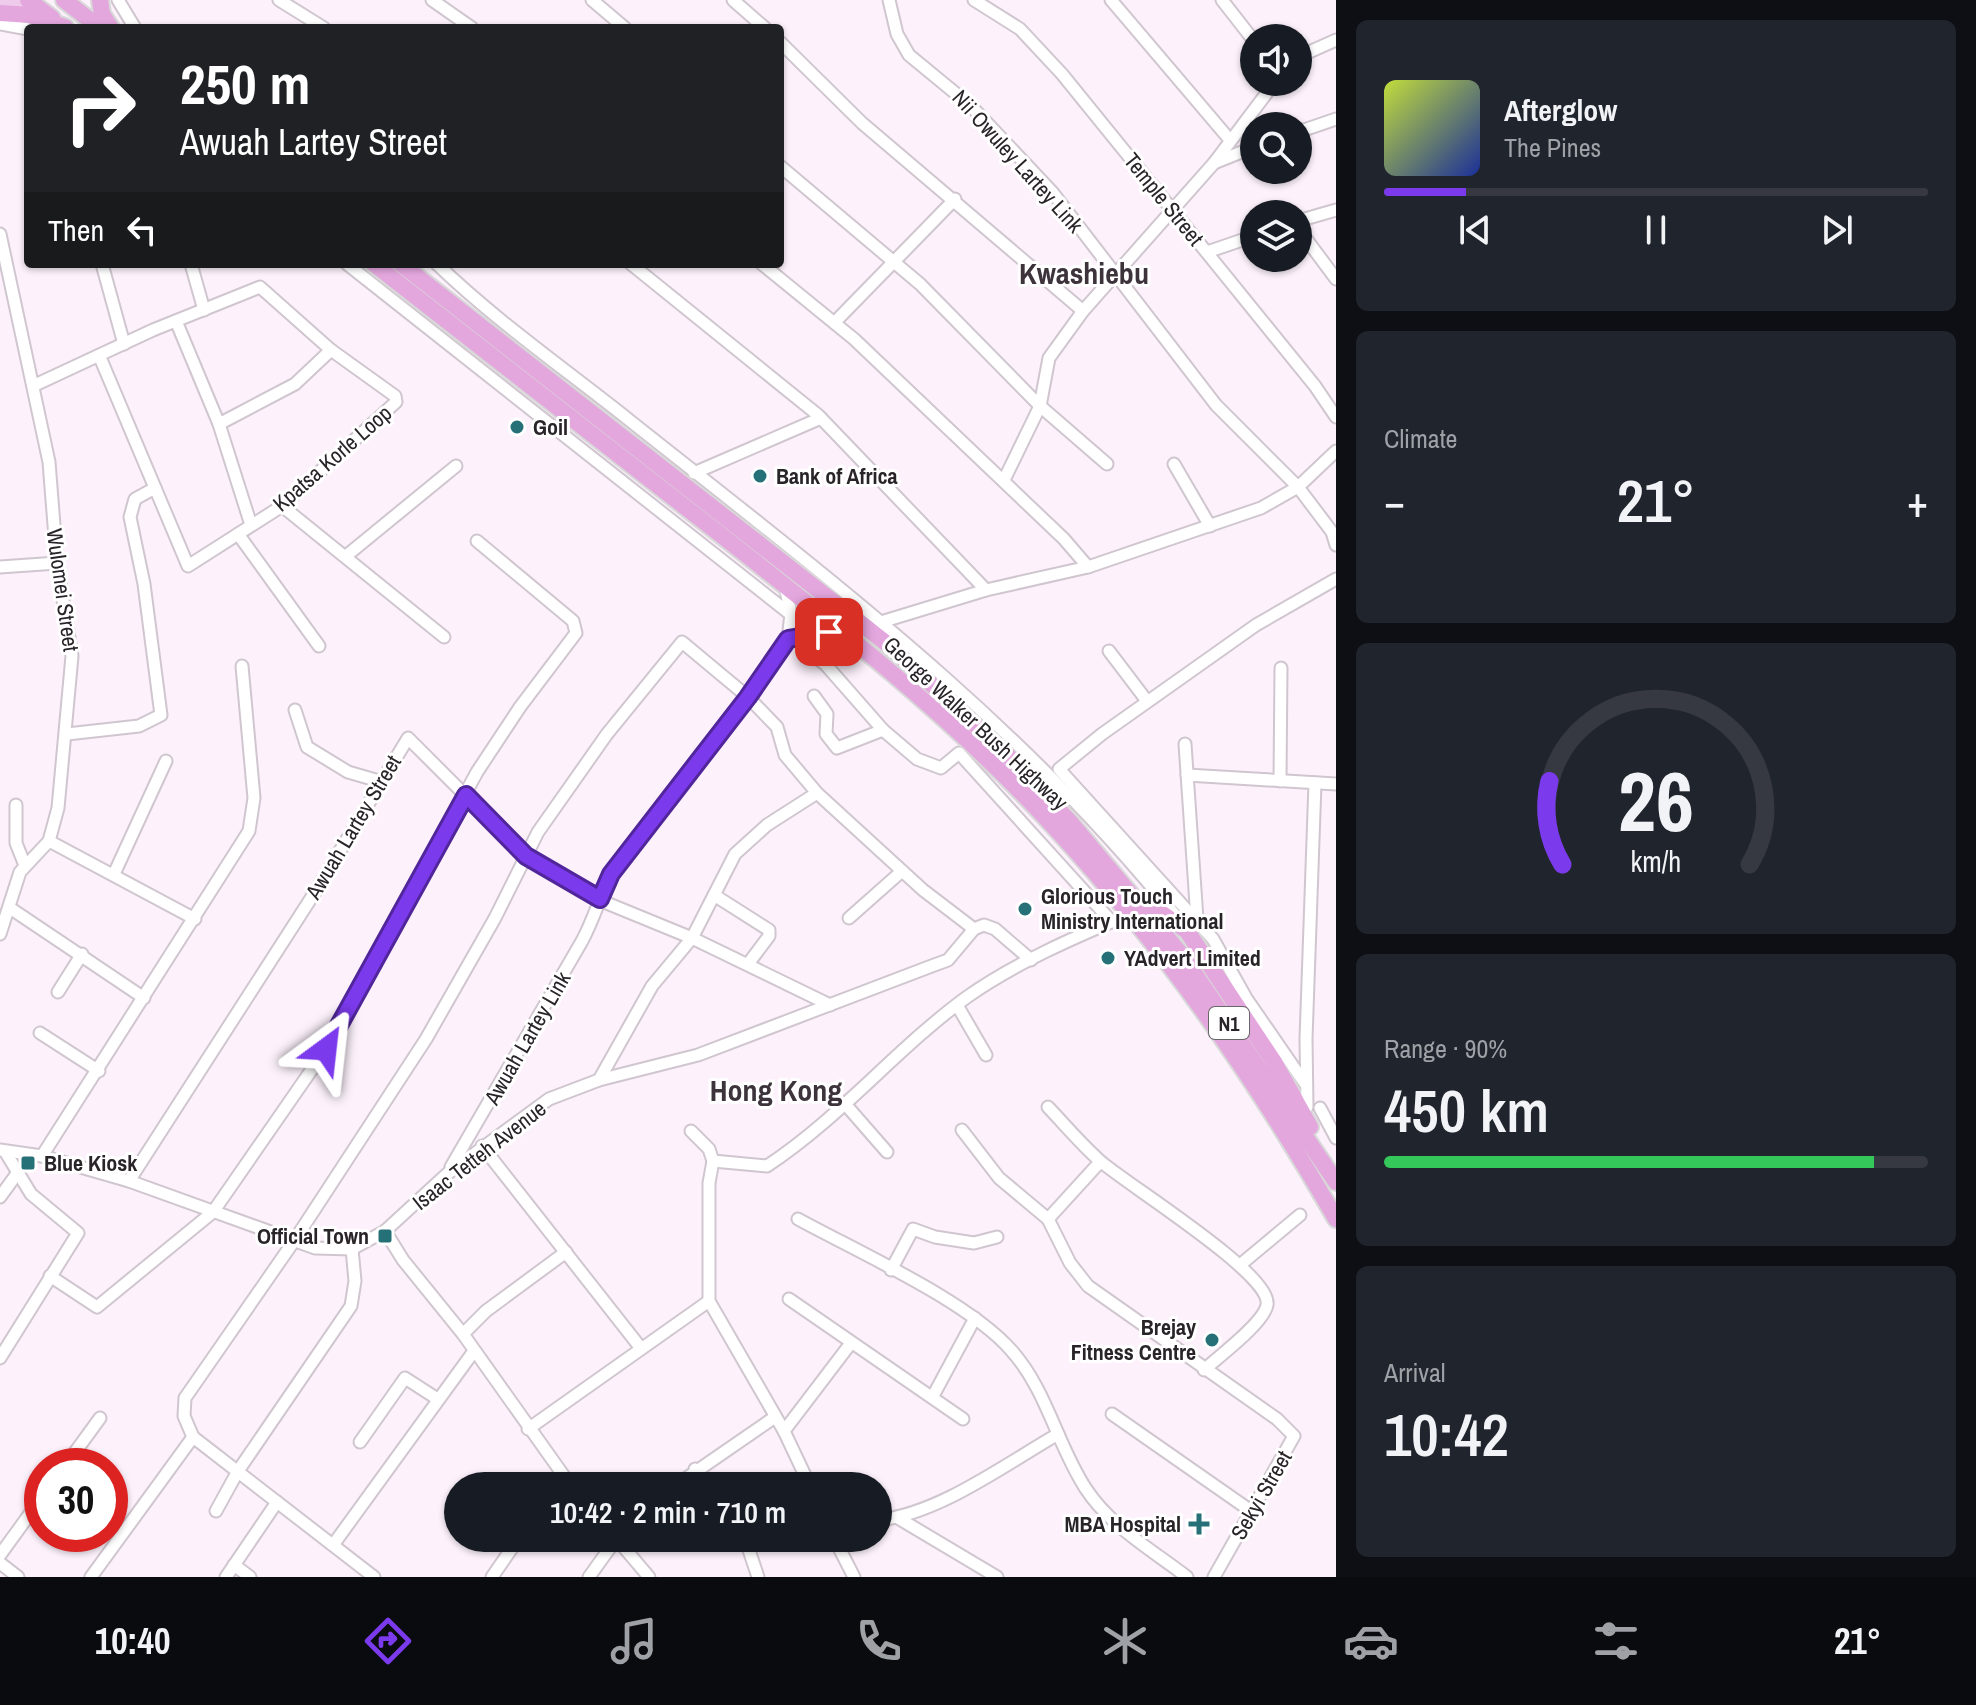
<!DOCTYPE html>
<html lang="en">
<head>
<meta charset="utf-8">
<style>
	body { margin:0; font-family:"Archivo Narrow",sans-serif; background:#20242c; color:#f1f3f6; height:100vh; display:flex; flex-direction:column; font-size:30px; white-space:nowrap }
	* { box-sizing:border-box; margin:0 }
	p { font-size:26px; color:#9ea1a6 }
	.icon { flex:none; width:44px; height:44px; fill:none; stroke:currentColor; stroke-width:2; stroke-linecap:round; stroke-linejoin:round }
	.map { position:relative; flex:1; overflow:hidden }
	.details { display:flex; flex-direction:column; gap:20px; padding:20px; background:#0d0f14; width:640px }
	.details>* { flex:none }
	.hud { position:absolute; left:24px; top:24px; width:760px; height:244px; border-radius:8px; box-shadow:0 2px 6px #0004; background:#202124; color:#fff; overflow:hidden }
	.controls { position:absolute; left:1240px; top:24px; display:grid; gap:16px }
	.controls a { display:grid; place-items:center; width:72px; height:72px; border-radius:50%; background:#171b24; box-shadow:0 2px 6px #0004; font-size:40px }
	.speed { position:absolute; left:24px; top:1448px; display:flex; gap:16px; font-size:40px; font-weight:700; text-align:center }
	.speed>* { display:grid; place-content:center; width:104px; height:104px; border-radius:50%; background:#171b24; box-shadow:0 2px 6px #0004; line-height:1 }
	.speed .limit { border:12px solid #d22; background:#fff; color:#111 }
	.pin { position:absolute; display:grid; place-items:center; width:68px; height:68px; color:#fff; margin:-34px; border-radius:16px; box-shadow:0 4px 12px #0006 }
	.me { position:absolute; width:88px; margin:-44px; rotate:30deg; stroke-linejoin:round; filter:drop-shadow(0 0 6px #0008) }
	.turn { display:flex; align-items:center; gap:28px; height:168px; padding:0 24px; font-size:36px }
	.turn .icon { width:104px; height:104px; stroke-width:2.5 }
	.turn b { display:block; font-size:56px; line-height:68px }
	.then { display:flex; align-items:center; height:76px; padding:0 24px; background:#0003; gap:16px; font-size:30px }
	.big { font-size:60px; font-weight:600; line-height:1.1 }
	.details .tile { flex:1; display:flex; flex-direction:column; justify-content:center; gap:12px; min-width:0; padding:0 28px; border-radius:12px; background:#20242c }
	.details .dial { align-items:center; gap:0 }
	.dial svg { height:208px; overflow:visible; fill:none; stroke:#363941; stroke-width:7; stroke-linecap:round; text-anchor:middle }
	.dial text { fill:#f1f3f6; stroke:none }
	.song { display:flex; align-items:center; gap:24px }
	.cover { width:96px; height:96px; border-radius:12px; background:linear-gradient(135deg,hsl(70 70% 55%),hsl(230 70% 35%)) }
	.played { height:8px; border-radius:4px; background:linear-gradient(90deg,#7c3aed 15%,#363941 15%) }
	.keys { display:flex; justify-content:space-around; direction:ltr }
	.heat { display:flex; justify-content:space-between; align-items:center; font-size:44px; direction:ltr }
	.charge { height:12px; border-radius:6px; background:linear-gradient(90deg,#34c759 90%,#363941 0) }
	.trip { position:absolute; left:444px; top:1472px; width:448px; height:80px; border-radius:40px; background:#171b24; box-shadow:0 2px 6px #0004; font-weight:600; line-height:80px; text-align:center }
	.dock { display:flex; height:128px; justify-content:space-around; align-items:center; background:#090b0e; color:#9ea1a6 }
	.dock .icon { width:56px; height:56px }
	.dock .active { color:#7c3aed }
	.dock b { font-size:36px; color:#f1f3f6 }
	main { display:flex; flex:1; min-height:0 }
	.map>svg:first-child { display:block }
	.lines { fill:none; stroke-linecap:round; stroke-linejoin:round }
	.minor-casing { stroke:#d0c6cf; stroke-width:15 }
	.major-casing { stroke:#d8d8d8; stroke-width:18 }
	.highway-casing { stroke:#d8d8d8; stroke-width:20 }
	.minor { stroke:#fff; stroke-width:11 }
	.major { stroke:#eecaeb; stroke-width:14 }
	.highway { stroke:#e3a6dd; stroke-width:16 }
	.route-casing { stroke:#51269a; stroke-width:20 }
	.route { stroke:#7c3aed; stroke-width:14 }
	.poi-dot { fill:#267177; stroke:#fff; stroke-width:3 }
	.labels { text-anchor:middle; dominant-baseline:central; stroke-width:6; stroke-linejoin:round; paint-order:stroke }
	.shield { fill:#fff; stroke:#686668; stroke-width:2 }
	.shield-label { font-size:20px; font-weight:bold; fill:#282428 }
	.street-label { font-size:22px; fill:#282428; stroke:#fff }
	.poi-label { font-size:22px; font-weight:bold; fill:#282428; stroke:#fff; text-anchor:start }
	.district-label { font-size:30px; font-weight:bold; fill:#3c333b; stroke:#fff }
</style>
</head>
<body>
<main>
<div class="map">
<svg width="1336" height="1577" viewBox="0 0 1336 1577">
	<rect width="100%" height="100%" fill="#fdf2fc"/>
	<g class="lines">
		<g class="minor-casing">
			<g id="minor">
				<path d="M118 0 135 28"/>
				<path d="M279 0 324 28"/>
				<path d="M432 0 472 28"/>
				<path d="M592 0 625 28"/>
				<path d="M733 0 765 28"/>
				<path d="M889 0 897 34 909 55 971 106 1053 193 1216 405 1298 487 1332 532 1336 545"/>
				<path d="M974 0 1020 29 1062 74 1315 386 1336 417"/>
				<path d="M1111 0 1230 140"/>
				<path d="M1222 0 1254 41"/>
				<path d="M0 24 28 29"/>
				<path d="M780 42 862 123 1083 311"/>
				<path d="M1298 57 1336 40"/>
				<path d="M1298 132 1336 119"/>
				<path d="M1214 163 1254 147"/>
				<path d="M780 166 920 284 1040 406 1107 464"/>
				<path d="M1298 221 1336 210"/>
				<path d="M1298 228 1336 279"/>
				<path d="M0 234 49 462 57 563 72 656 58 808 49 841 20 872 0 934"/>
				<path d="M1207 252 1254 236"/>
				<path d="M102 264 124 344"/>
				<path d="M191 264 204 310"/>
				<path d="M347 264 813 632"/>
				<path d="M437 264C496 321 565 369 629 420 822 573 1024 725 1178 919"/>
				<path d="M631 264 818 415 986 590"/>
				<path d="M762 264 854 339 1064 539 1088 567"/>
				<path d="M176 321 219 424 251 525"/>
				<path d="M835 322 955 199"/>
				<path d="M35 385 153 330 260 287 331 350 395 396 396 402 282 506 188 566 99 355"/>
				<path d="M219 424 295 384 331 350"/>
				<path d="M1174 464 1210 526"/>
				<path d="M694 473 821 418"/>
				<path d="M1004 480 1040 406 1049 358 1083 311 1214 163 1275 82"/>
				<path d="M282 506 444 637"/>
				<path d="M238 534 319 646"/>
				<path d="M346 556 456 466"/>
				<path d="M0 567 57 563"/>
				<path d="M881 622 986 590 1088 567 1261 508 1298 487 1336 451"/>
				<path d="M801 634 809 652 826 665 883 730 917 759 941 768 959 753 1112 922"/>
				<path d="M1109 651 1147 701"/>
				<path d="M814 696 827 714 826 734 837 748 883 730"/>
				<path d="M295 710 307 747 348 772 379 781"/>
				<path d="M67 734 139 726 161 715 144 584 130 517 135 499 155 488"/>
				<path d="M1185 744 1197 919"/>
				<path d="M1187 775 1336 784"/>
				<path d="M1280 781 1281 668"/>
				<path d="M16 805V843L24 863"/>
				<path d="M49 841 195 919"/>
				<path d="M114 874 166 761"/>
				<path d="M714 895 769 930V936L748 964"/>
				<path d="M10 908 144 998"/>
				<path d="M849 918 902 871"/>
				<path d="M58 992 82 954"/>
				<path d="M957 1005 986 1055"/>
				<path d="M40 1033 99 1071"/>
				<path d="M599 1080 652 986 692 938 735 854 767 825 817 793"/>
				<path d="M1306 1085 1246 998 1213 939 1059 769 1102 734 1256 625 1336 579"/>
				<path d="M846 1105 887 1152"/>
				<path d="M1048 1107C1065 1125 1081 1144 1099 1160 1124 1183 1273 1274 1267 1305 1264 1323 1218 1357 1204 1370"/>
				<path d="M1307 1107 1306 1039 1315 783"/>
				<path d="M1320 1108 1336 1138"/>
				<path d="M962 1130 999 1178 1048 1219 1070 1263 1088 1286 1277 1419 1294 1436 1214 1577"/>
				<path d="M691 1131 709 1149 713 1161"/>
				<path d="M482 1146 640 1347"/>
				<path d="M0 1150 42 1156 129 1181 315 1248 352 1249 385 1231 447 1174 549 1099 599 1080 698 1055 929 967 948 960 974 929 984 925 995 929 1031 960"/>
				<path d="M42 1156 249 831 254 798 242 666"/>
				<path d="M713 1161 767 1166C840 1118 897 1048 967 997 1015 963 1075 937 1130 914"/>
				<path d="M713 1161 709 1183V1301L784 1431 810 1486"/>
				<path d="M451 1167 582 941C594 919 600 896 611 874L748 697 788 639 791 614 785 586"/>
				<path d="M129 1181 317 889 408 738 526 856 609 904 692 938 830 1005"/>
				<path d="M0 1197 16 1175"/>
				<path d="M798 1219C858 1252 968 1301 1011 1350 1047 1390 1057 1445 1086 1489 1111 1527 1152 1550 1187 1577"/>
				<path d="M1048 1219 1100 1162"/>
				<path d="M385 1231 403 1260 463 1334 571 1486"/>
				<path d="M1240 1265 1300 1215"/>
				<path d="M891 1270 913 1229 935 1237 974 1243 997 1237"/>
				<path d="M50 1276 97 1307 213 1212 326 1049 477 772 520 707 576 633 573 621 477 541"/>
				<path d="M789 1299 963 1419"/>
				<path d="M463 1334 486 1311 566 1252"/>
				<path d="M0 1358 78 1233 31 1194 6 1153"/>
				<path d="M933 1396 975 1318"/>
				<path d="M1112 1414 1251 1511"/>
				<path d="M528 1429 709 1301"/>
				<path d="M784 1431 851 1343"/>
				<path d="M360 1442 405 1378 436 1398"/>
				<path d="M65 1466 100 1418"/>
				<path d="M695 1469 708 1486"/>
				<path d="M675 1486 775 1417"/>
				<path d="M216 1511 238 1471 351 1306 355 1281 352 1249"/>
				<path d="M898 1518 997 1577"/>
				<path d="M878 1520C937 1515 1006 1464 1058 1434"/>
				<path d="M616 1538 649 1577"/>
				<path d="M745 1538 758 1577"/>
				<path d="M834 1538 854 1577"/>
				<path d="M333 1545 474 1351"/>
				<path d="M0 1555 42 1497"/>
				<path d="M0 1563 18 1577"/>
				<path d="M234 1565 250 1577"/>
				<path d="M91 1577 193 1437"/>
				<path d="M226 1577 277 1502"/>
				<path d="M374 1577 193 1437 184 1416 185 1398 294 1241 426 1039 495 918 538 832 607 734 682 642 748 697 777 727 785 755 817 793 923 890 974 929"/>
				<path d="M492 1577 519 1538"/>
				<path d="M589 1577 617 1538"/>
			</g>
		</g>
		<g class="major-casing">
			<path id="major" d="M0 7 21 0"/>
		</g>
		<g class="highway-casing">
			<g id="highway">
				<path d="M28 0 52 18"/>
				<path d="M64 0 100 28"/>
				<path d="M100 0 102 14 111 28"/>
				<path d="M0 13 30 15 65 27"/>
				<path d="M374 264C490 354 606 444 721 535 838 627 955 719 1056 829 1165 947 1257 1081 1336 1219"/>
				<path d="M401 264 891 647 1006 754 1069 821 1184 958 1336 1182"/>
				<path d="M1144 901 1187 931 1274 1062 1310 1127"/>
			</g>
		</g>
		<use href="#minor" class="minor"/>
		<use href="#major" class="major"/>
		<use href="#highway" class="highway"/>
	</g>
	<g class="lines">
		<g class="route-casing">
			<path id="route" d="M326 1049 466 795 526 856 600 899 611 874 748 697 788 639 829 632"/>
		</g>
		<use href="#route" class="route"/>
	</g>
	<g class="poi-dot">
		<circle cx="517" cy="427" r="8"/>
		<circle cx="760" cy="476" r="8"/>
		<circle cx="1025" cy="909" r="8"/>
		<circle cx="1108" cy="958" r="8"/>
		<rect x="20" y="1155" width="16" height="16" rx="4"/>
		<rect x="377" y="1228" width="16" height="16" rx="4"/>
		<circle cx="1212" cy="1340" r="8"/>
		<path d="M1195 1512h8v8h8v8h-8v8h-8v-8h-8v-8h8z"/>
	</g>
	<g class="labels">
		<rect class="shield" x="1209" y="1007" width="40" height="32" rx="6"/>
		<g class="shield-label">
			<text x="1229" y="1023">N1</text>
		</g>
		<g class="street-label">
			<text transform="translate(1018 161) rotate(48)">Nii Owuley Lartey Link</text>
			<text transform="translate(1164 199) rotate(51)">Temple Street</text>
			<text transform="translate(332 458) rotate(-41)">Kpatsa Korle Loop</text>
			<text transform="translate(63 590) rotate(82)">Wulomei Street</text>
			<text transform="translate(976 723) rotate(43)">George Walker Bush Highway</text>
			<text transform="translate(353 827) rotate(-59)">Awuah Lartey Street</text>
			<text transform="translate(527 1038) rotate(-60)">Awuah Lartey Link</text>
			<text transform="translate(479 1155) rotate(-38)">Isaac Tetteh Avenue</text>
			<text transform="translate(1261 1495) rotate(-60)">Sekyi Street</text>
		</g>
		<g class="poi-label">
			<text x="533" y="427">Goil</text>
			<text x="776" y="476">Bank of Africa</text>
			<text x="1041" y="896">Glorious Touch<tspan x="1041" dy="25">Ministry International</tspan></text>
			<text x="1124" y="958">YAdvert Limited</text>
			<text x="44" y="1163">Blue Kiosk</text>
			<text x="369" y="1236" text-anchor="end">Official Town</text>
			<text x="1196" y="1327" text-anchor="end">Brejay<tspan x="1196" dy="25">Fitness Centre</tspan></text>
			<text x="1181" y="1524" text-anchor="end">MBA Hospital</text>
		</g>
		<g class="district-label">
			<text x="1084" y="273">Kwashiebu</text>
			<text x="776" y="1090">Hong Kong</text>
		</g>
	</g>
</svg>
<div class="controls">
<a><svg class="icon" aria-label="sound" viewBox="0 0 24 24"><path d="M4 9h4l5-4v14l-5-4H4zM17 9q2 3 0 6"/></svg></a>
<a><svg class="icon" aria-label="search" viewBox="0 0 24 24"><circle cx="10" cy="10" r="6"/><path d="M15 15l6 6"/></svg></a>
<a><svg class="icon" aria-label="layers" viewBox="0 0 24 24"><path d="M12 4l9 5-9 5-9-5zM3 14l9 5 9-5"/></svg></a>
</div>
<div class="speed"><div class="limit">30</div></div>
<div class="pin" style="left:829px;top:632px;background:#d93025"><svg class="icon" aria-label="arrive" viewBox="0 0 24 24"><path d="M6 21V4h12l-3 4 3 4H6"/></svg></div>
<svg class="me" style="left:326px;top:1049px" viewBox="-20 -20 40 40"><path d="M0-17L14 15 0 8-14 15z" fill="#7c3aed" stroke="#fff" stroke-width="4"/></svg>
<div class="trip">10:42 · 2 min · 710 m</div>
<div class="hud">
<div class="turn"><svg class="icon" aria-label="right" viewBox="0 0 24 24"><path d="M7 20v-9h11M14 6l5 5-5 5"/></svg><div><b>250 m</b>Awuah Lartey Street</div></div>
<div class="then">Then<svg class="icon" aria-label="left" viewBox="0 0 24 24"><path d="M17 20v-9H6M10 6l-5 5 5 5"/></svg></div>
</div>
</div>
<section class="details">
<div class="tile">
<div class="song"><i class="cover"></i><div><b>Afterglow</b><p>The Pines</p></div></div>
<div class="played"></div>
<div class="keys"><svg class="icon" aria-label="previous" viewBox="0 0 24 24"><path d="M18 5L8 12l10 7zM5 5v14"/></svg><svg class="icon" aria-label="pause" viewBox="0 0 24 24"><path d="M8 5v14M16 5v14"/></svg><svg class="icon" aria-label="next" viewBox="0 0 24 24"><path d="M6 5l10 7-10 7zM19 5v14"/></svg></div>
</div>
<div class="tile"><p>Climate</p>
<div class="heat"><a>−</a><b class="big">21°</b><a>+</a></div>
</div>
<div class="tile dial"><svg viewBox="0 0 100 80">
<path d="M14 69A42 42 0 1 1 86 69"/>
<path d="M14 69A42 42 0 0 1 9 37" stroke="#7c3aed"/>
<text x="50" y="56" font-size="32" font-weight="700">26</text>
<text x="50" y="72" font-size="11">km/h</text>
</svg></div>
<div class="tile"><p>Range · 90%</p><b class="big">450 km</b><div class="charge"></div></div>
<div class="tile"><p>Arrival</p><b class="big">10:42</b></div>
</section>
</main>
<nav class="dock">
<b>10:40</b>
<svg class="icon active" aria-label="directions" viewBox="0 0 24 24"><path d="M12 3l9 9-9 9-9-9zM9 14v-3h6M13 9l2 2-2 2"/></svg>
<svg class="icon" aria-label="music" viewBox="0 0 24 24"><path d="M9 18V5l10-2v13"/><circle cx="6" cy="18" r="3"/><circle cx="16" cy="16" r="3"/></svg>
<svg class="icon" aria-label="phone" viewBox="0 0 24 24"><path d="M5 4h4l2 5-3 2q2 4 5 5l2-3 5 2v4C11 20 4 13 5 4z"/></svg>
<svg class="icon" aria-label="climate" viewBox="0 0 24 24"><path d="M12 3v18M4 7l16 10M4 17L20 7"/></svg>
<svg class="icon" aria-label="car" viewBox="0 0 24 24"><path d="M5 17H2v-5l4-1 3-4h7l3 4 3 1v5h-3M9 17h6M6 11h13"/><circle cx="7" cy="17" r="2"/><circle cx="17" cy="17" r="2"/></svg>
<svg class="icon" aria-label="filters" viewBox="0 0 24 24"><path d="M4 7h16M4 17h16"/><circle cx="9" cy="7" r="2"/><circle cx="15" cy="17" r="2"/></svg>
<b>21°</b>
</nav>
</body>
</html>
